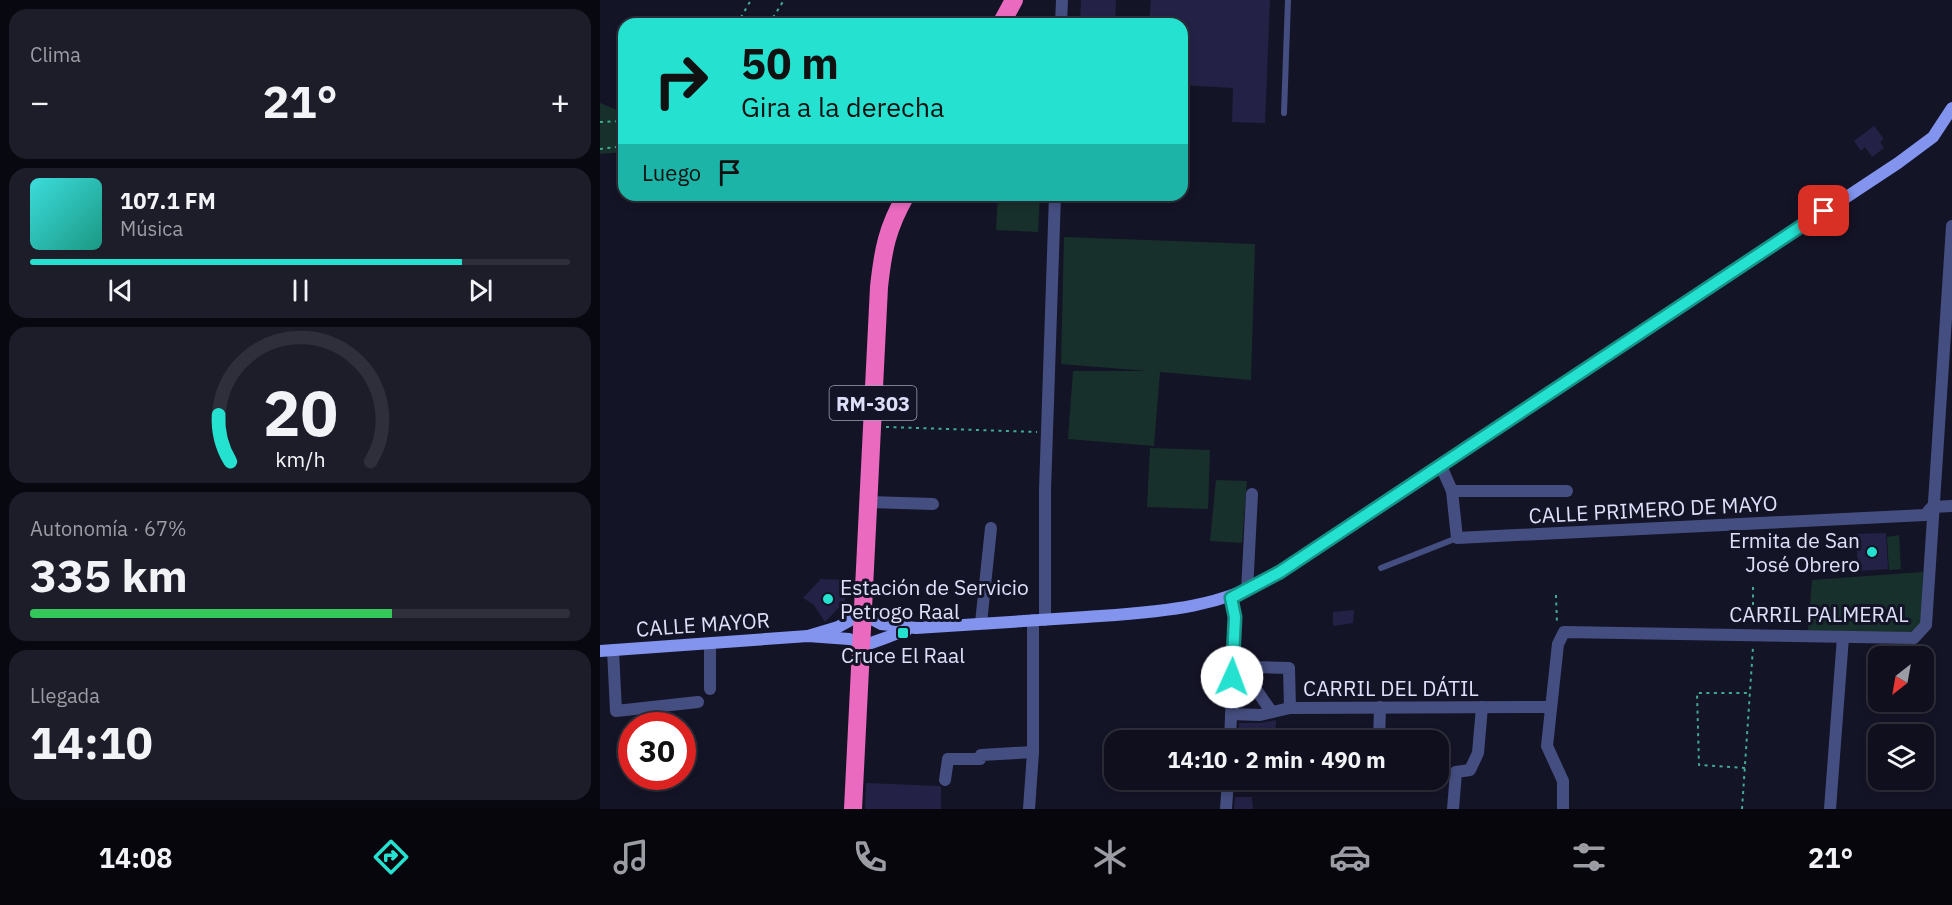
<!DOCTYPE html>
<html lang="es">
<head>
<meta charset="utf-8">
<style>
	body { margin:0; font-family:"IBM Plex Sans",sans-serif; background:#1d1d2a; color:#f1f3f6; height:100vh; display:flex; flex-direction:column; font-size:22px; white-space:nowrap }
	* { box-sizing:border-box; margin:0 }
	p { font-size:20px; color:#9b9ca4 }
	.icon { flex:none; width:33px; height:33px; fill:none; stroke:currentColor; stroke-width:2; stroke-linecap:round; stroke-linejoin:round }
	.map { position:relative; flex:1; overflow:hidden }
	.panel { display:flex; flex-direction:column; gap:9px; padding:9px; background:#080810; width:600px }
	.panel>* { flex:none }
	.top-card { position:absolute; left:18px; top:18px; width:570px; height:183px; border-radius:18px; box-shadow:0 3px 9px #0003,0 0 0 2px #2f2f3b; background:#24e1d0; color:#111; overflow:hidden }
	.needle { width:39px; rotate:211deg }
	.controls { position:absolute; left:1268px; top:646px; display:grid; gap:12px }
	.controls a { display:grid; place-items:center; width:66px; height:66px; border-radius:12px; background:#0f0f1d; box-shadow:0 3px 9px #0003,0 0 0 2px #2f2f3b; font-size:30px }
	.speed { position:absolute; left:18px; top:712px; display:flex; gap:12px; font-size:30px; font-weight:700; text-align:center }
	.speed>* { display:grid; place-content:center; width:78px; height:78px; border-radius:50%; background:#0f0f1d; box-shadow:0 3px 9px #0003,0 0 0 2px #2f2f3b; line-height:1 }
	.speed .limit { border:9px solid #d22; background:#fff; color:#111 }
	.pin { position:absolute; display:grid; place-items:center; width:51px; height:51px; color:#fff; margin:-26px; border-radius:12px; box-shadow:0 3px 9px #0006 }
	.me { position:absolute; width:66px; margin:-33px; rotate:2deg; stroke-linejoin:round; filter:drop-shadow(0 0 4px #0008) }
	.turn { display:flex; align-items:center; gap:21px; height:126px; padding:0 24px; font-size:27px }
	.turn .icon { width:78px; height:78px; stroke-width:2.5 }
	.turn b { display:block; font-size:42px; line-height:51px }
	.then { display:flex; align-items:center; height:57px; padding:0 24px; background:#0003; gap:12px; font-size:22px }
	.big { font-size:45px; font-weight:800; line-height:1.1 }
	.panel .card { flex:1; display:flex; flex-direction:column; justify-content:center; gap:9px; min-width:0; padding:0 21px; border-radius:18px; background:#1d1d2a }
	.panel .dial { align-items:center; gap:0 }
	.dial svg { height:156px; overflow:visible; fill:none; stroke:#2f2f3b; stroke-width:7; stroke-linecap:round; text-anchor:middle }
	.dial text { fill:#f1f3f6; stroke:none }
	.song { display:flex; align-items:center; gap:18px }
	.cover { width:72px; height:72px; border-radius:9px; background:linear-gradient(135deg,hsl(180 70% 55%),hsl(170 70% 35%)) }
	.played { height:6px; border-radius:3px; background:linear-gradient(90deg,#24e1d0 80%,#2f2f3b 80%) }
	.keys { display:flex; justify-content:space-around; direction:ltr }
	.heat { display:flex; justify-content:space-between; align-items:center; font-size:33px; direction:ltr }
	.charge { height:9px; border-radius:4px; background:linear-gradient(90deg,#34c759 67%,#2f2f3b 0) }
	.trip { position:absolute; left:504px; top:730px; width:345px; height:60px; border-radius:18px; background:#0f0f1d; box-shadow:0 3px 9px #0003,0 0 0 2px #2f2f3b; font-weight:800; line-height:60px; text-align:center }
	.dock { display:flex; height:96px; justify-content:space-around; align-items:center; background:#06060c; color:#9b9ca4 }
	.dock .icon { width:42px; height:42px }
	.dock .active { color:#24e1d0 }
	.dock b { font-size:27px; color:#f1f3f6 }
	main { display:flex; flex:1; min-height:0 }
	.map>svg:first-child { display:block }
	.green { fill:#18302b }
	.building { fill:#232246 }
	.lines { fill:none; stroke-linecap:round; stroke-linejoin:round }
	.path { stroke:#41ac91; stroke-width:2; stroke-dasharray:3 4.5; stroke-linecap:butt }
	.lane { stroke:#454e80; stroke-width:6 }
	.street { stroke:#454e80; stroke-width:12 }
	.secondary { stroke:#8294ee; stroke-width:12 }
	.highway { stroke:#ea6abf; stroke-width:18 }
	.route-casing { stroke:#179287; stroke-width:15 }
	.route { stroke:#24e1d0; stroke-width:10 }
	.poi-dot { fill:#24e1d0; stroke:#141427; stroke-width:2 }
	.labels { text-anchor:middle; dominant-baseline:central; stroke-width:6; stroke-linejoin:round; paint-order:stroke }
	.shield { fill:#141427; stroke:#a1a3bb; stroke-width:1.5 }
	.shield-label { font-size:20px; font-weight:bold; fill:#dee0fa }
	.street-label { font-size:21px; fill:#dee0fa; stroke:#141427 }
	.poi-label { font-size:21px; fill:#dee0fa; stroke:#141427; text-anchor:end }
</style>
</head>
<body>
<main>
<section class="panel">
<div class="card"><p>Clima</p>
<div class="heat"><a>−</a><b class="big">21°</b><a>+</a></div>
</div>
<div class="card">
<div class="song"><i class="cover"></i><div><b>107.1 FM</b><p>Música</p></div></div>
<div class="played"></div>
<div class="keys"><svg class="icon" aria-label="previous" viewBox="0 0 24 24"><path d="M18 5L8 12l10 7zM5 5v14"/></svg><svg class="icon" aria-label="pause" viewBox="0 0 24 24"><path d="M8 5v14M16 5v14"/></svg><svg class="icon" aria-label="next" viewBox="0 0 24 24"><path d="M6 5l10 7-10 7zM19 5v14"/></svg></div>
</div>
<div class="card dial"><svg viewBox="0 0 100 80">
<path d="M14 69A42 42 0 1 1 86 69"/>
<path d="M14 69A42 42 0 0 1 8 45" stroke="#24e1d0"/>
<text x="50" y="56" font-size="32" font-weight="700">20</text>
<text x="50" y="72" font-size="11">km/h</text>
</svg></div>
<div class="card"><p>Autonomía · 67%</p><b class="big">335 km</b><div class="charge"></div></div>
<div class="card"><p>Llegada</p><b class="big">14:10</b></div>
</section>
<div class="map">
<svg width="1352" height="809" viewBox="0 0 1352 809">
	<rect width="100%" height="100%" fill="#141427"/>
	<g class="green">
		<path d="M0 103 15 109 24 117V152L0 154Z"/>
		<path d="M398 195H440L438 232 396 230Z"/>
		<path d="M464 237 655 244 651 380 560 372 554 446 468 439 473 371H548L461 364Z"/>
		<path d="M550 448 610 450 608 509 547 507Z"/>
		<path d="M616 480 647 481 642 543 610 541Z"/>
		<path d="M1299 535 1301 569 1289 570 1287 537Z"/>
		<path d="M1323 572 1321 625 1311 632H1208L1212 580Z"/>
	</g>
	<g class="building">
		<path d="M481 0H516L515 24H480Z"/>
		<path d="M551 0H670L665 123 632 122 633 88 582 85V24H549Z"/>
		<path d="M1274 126 1284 139 1280 142 1284 148 1272 157 1265 147 1261 151 1254 141Z"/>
		<path d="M1286 533 1288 569 1258 571 1256 534Z"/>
		<path d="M221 579 247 580 245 601 225 622 214 605 203 598Z"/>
		<path d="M754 610 753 623 733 626V612Z"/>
		<path d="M676 720 675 741 638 738 639 723H660Z"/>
		<path d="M266 783 339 786 341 787V809H265Z"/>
		<path d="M635 797H652L653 809H634Z"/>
	</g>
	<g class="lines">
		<g class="path">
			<path d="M137 24 151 0"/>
			<path d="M169 24 184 0"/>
			<path d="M0 122 24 121"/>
			<path d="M0 149 24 146"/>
			<path d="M286 427 437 432"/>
			<path d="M1153 587V624"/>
			<path d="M956 595 957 624"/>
			<path d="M1145 768 1099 765 1097 693H1150"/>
			<path d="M1142 809 1153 647"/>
		</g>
		<g class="lane">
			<path d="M684 113 688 0"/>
			<path d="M781 568 857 538"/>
		</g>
		<g class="street">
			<path d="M461 24 462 0"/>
			<path d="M841 466 852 491 857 538 1325 515 1332 507 1352 506"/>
			<path d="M852 491H967"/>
			<path d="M269 502 333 504"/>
			<path d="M647 591 652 494"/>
			<path d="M445 620V490L455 195"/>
			<path d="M381 623 391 528"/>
			<path d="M110 644V689"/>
			<path d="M13 650 16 711 98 702"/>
			<path d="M632 677 655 688 671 711"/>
			<path d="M651 685V667L689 668 690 708"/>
			<path d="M631 714 660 715 690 708 951 707"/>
			<path d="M630 741 635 617 631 598"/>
			<path d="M779 741 780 707"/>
			<path d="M345 780 348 759H380L381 755 433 752"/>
			<path d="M429 809 433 752V620"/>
			<path d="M626 809 628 780"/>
			<path d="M853 809 856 772 870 770 878 753 882 707"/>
			<path d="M963 809V781L947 746 958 644 964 632 1314 638 1326 625 1352 226"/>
			<path d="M1230 809 1243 637"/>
		</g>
		<g class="secondary">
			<path d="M208 636 238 627 258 616H266L281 624 316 628C372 624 429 621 486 617 555 612 620 610 680 572L1298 163 1333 137 1352 108"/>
			<path d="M255 645C265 648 292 634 306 631"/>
			<path d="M0 651 208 636 249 639"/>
		</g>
		<g class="highway">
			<path d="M401 24 414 0"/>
			<path d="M253 809 279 287C283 250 287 228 306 195"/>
		</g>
	</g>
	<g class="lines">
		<g class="route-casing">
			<path id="route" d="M632 677 635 617 631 598 680 572 1224 211"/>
		</g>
		<use href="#route" class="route"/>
	</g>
	<g class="poi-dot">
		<circle cx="1272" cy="552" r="6"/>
		<circle cx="228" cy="599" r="6"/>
		<rect x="297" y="627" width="12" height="12" rx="3"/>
	</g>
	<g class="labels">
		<rect class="shield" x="229.5" y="386" width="87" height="34" rx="4.5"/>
		<g class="shield-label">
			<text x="273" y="403">RM-303</text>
		</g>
		<g class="street-label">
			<text transform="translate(1053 509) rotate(-3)">CALLE PRIMERO DE MAYO</text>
			<text x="1219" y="614">CARRIL PALMERAL</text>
			<text transform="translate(103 624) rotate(-4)">CALLE MAYOR</text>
			<text x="791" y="688">CARRIL DEL DÁTIL</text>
		</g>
		<g class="poi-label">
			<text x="1260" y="540">Ermita de San<tspan x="1260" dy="24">José Obrero</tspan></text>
			<text x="240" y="587" text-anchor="start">Estación de Servicio<tspan x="240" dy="24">Petrogo Raal</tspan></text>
			<text x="303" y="655" text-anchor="middle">Cruce El Raal</text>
		</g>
	</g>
</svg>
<div class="controls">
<a><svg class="needle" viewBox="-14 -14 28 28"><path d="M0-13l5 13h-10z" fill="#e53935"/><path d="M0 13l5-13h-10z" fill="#9b9ca4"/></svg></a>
<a><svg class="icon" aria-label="layers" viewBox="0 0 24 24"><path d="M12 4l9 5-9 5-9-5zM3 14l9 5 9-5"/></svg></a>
</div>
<div class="speed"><div class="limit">30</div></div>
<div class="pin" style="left:1224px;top:211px;background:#d93025"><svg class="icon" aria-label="arrive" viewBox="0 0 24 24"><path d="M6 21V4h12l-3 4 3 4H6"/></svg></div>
<svg class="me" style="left:632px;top:677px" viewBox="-20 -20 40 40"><circle r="19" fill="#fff"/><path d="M0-13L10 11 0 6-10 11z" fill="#24e1d0"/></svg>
<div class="trip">14:10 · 2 min · 490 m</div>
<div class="top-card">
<div class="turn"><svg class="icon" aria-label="right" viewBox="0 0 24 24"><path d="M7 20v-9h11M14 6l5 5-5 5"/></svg><div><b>50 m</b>Gira a la derecha</div></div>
<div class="then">Luego<svg class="icon" aria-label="arrive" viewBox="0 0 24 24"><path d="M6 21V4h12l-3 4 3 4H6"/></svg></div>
</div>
</div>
</main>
<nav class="dock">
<b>14:08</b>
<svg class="icon active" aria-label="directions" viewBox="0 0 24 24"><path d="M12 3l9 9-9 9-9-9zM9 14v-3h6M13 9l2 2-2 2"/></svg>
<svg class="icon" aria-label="music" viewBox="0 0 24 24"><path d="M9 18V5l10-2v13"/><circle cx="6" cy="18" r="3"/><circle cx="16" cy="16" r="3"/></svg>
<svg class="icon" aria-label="phone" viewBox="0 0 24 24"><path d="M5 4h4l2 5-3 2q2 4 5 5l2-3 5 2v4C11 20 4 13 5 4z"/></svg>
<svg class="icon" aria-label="climate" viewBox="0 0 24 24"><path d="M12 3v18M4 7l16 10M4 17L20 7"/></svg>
<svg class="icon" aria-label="car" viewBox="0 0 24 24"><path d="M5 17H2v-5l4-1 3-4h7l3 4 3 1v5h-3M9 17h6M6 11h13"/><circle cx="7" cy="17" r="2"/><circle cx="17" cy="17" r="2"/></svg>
<svg class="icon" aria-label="filters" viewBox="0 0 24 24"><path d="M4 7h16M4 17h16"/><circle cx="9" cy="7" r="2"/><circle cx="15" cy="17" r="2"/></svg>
<b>21°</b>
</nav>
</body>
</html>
